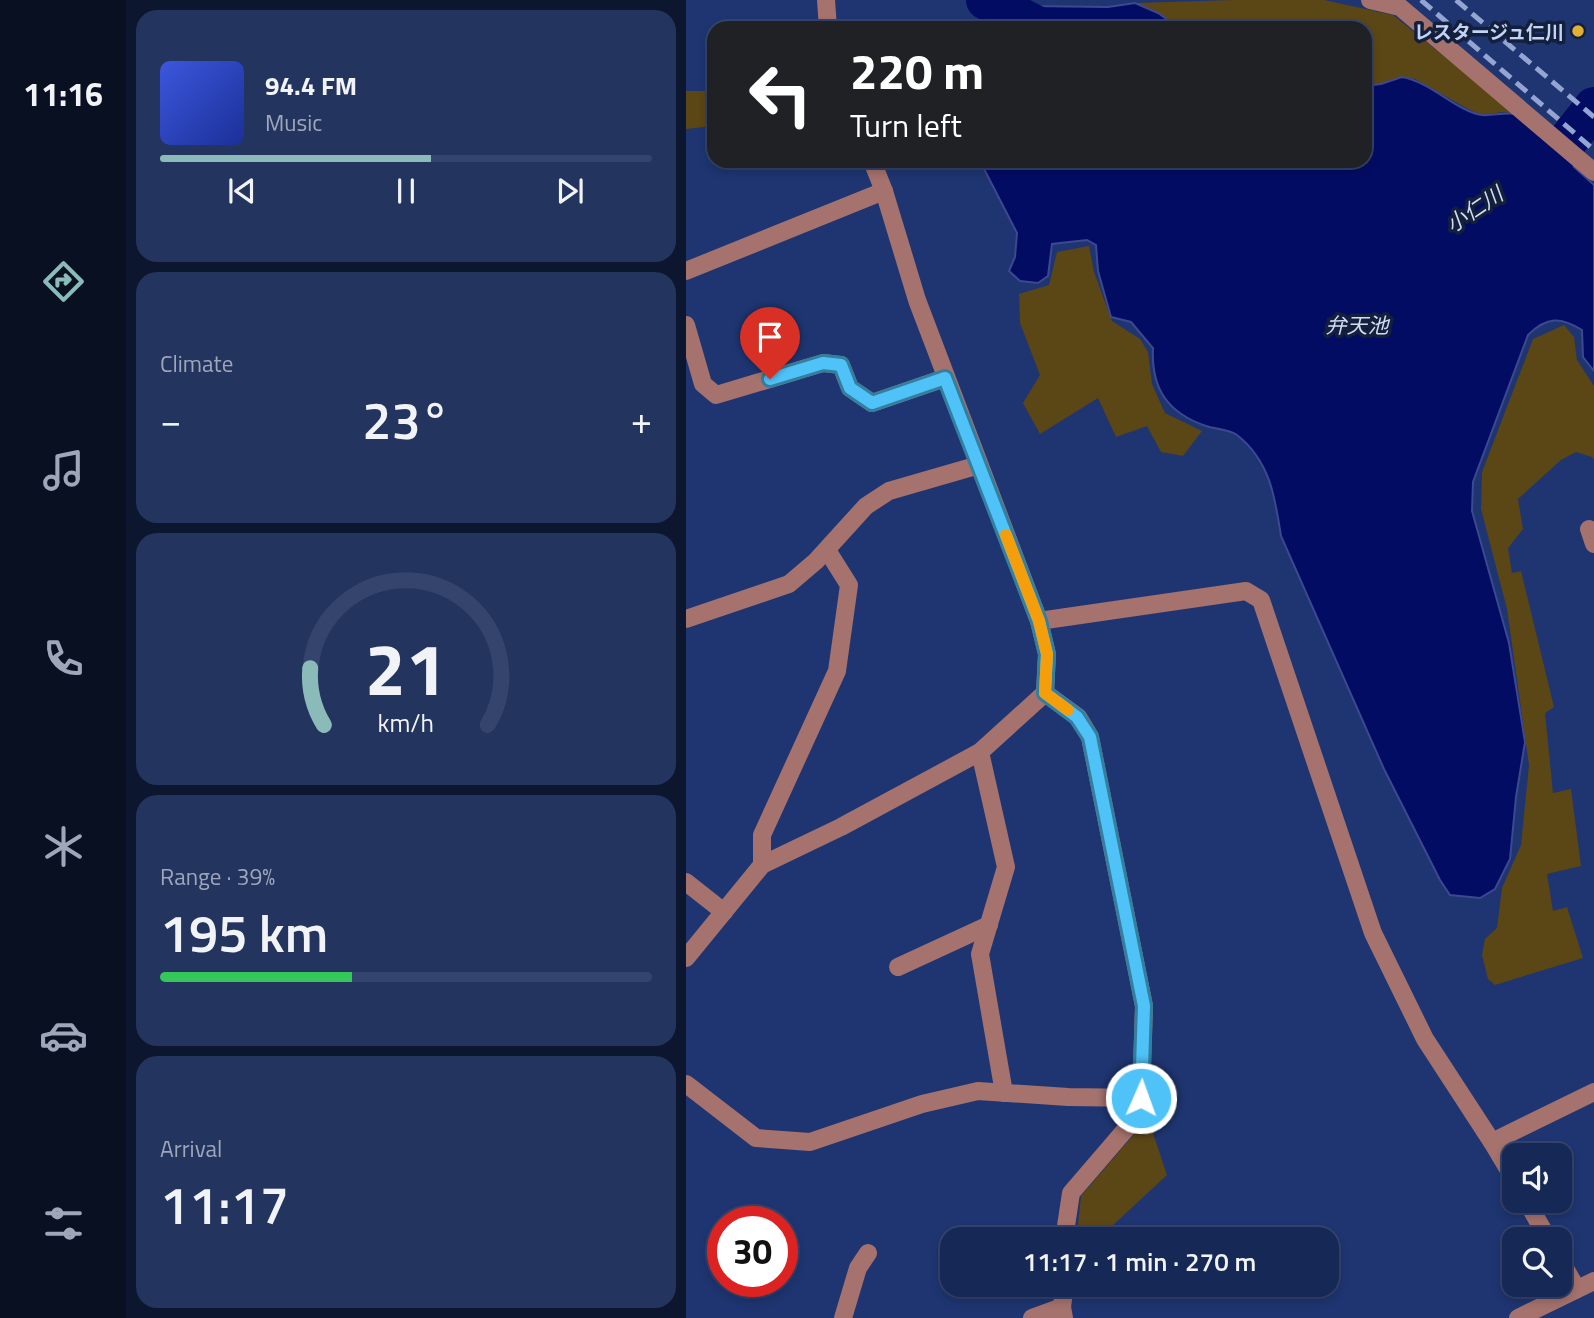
<!DOCTYPE html>
<html lang="en">
<head>
<meta charset="utf-8">
<style>
	body { margin:0; font-family:"Titillium Web","Noto Sans JP",sans-serif; background:#23345f; color:#f1f3f6; height:100vh; display:flex; flex-direction:column; font-size:26px; white-space:nowrap }
	* { box-sizing:border-box; margin:0 }
	p { font-size:23px; color:#9ea6b9 }
	.icon { flex:none; width:38px; height:38px; fill:none; stroke:currentColor; stroke-width:2; stroke-linecap:round; stroke-linejoin:round }
	.map { position:relative; flex:1; overflow:hidden }
	.side { display:flex; flex-direction:column; gap:10px; padding:10px; background:#0c162f; width:560px }
	.side>* { flex:none }
	.banner { position:absolute; left:21px; top:21px; width:665px; height:147px; border-radius:21px; box-shadow:0 4px 10px #0003,0 0 0 2px #35446c; background:#202124; color:#fff; overflow:hidden }
	.controls { position:absolute; left:816px; top:1143px; display:grid; gap:14px }
	.controls a { display:grid; place-items:center; width:70px; height:70px; border-radius:14px; background:#162855; box-shadow:0 4px 10px #0003,0 0 0 2px #35446c; font-size:35px }
	.speed { position:absolute; left:21px; top:1206px; display:flex; gap:14px; font-size:35px; font-weight:700; text-align:center }
	.speed>* { display:grid; place-content:center; width:91px; height:91px; border-radius:50%; background:#162855; box-shadow:0 4px 10px #0003,0 0 0 2px #35446c; line-height:1 }
	.speed .limit { border:10px solid #d22; background:#fff; color:#111 }
	.pin { position:absolute; display:grid; place-items:center; width:60px; height:60px; color:#fff; margin:-72px -30px; border-radius:50% 50% 50% 0; rotate:-45deg; box-shadow:0 0 7px #0007 }
	.pin .icon { rotate:45deg }
	.me { position:absolute; width:77px; margin:-38px; rotate:2deg; stroke-linejoin:round; filter:drop-shadow(0 0 5px #0008) }
	.turn { display:flex; align-items:center; gap:24px; height:147px; padding:0 28px; font-size:32px }
	.turn .icon { width:91px; height:91px; stroke-width:2.5 }
	.turn b { display:block; font-size:49px; line-height:60px }
	.big { font-size:52px; font-weight:600; line-height:1.1 }
	.side .tile { flex:1; display:flex; flex-direction:column; justify-content:center; gap:10px; min-width:0; padding:0 24px; border-radius:21px; background:#23345f }
	.side .dial { align-items:center; gap:0 }
	.dial svg { height:182px; overflow:visible; fill:none; stroke:#35446c; stroke-width:7; stroke-linecap:round; text-anchor:middle }
	.dial text { fill:#f1f3f6; stroke:none }
	.song { display:flex; align-items:center; gap:21px }
	.cover { width:84px; height:84px; border-radius:10px; background:linear-gradient(135deg,hsl(230 70% 55%),hsl(230 70% 35%)) }
	.played { height:7px; border-radius:4px; background:linear-gradient(90deg,#8bbbb9 55%,#35446c 55%) }
	.keys { display:flex; justify-content:space-around; direction:ltr }
	.heat { display:flex; justify-content:space-between; align-items:center; font-size:38px; direction:ltr }
	.charge { height:10px; border-radius:5px; background:linear-gradient(90deg,#34c759 39%,#35446c 0) }
	.trip { position:absolute; left:254px; top:1227px; width:399px; height:70px; border-radius:21px; background:#162855; box-shadow:0 4px 10px #0003,0 0 0 2px #35446c; font-weight:600; line-height:70px; text-align:center }
	main { display:flex; flex:1; min-height:0 }
	.dock { display:flex; flex-direction:column; width:126px; justify-content:space-around; align-items:center; background:#091022; color:#9ea6b9 }
	.dock .icon { width:49px; height:49px }
	.dock .on { color:#8bbbb9 }
	.dock b { font-size:32px; color:#f1f3f6 }
	.map>svg:first-child { display:block }
	.green { fill:#5b4615 }
	.water { fill:#030c63; stroke:#3c488f; stroke-width:2 }
	.lines { fill:none; stroke-linecap:round; stroke-linejoin:round }
	.river { stroke:#030c63; stroke-width:40 }
	.minor { stroke:#a5726d; stroke-width:18 }
	.rail { stroke:#93a5d0; stroke-width:5; stroke-dasharray:14 7; stroke-linecap:butt }
	.route-casing { stroke:#337fa1; stroke-width:18 }
	.route { stroke:#4fc3f7; stroke-width:12 }
	.slow { stroke:#f59e0b; stroke-width:12 }
	.poi-dot { fill:#e1af34; stroke:#14203b; stroke-width:2.5 }
	.labels { text-anchor:middle; dominant-baseline:central; stroke-width:7; stroke-linejoin:round; paint-order:stroke }
	.poi-label { font-size:19px; font-weight:bold; fill:#c2d3f7; stroke:#14203b; text-anchor:end }
	.water-label { font-size:21px; font-style:italic; fill:#d1dcf4; stroke:#14203b }
</style>
</head>
<body>
<main>
<nav class="dock">
<b>11:16</b>
<svg class="icon on" aria-label="directions" viewBox="0 0 24 24"><path d="M12 3l9 9-9 9-9-9zM9 14v-3h6M13 9l2 2-2 2"/></svg>
<svg class="icon" aria-label="music" viewBox="0 0 24 24"><path d="M9 18V5l10-2v13"/><circle cx="6" cy="18" r="3"/><circle cx="16" cy="16" r="3"/></svg>
<svg class="icon" aria-label="phone" viewBox="0 0 24 24"><path d="M5 4h4l2 5-3 2q2 4 5 5l2-3 5 2v4C11 20 4 13 5 4z"/></svg>
<svg class="icon" aria-label="climate" viewBox="0 0 24 24"><path d="M12 3v18M4 7l16 10M4 17L20 7"/></svg>
<svg class="icon" aria-label="car" viewBox="0 0 24 24"><path d="M5 17H2v-5l4-1 3-4h7l3 4 3 1v5h-3M9 17h6M6 11h13"/><circle cx="7" cy="17" r="2"/><circle cx="17" cy="17" r="2"/></svg>
<svg class="icon" aria-label="filters" viewBox="0 0 24 24"><path d="M4 7h16M4 17h16"/><circle cx="9" cy="7" r="2"/><circle cx="15" cy="17" r="2"/></svg>
</nav>
<section class="side">
<div class="tile">
<div class="song"><i class="cover"></i><div><b>94.4 FM</b><p>Music</p></div></div>
<div class="played"></div>
<div class="keys"><svg class="icon" aria-label="previous" viewBox="0 0 24 24"><path d="M18 5L8 12l10 7zM5 5v14"/></svg><svg class="icon" aria-label="pause" viewBox="0 0 24 24"><path d="M8 5v14M16 5v14"/></svg><svg class="icon" aria-label="next" viewBox="0 0 24 24"><path d="M6 5l10 7-10 7zM19 5v14"/></svg></div>
</div>
<div class="tile"><p>Climate</p>
<div class="heat"><a>−</a><b class="big">23°</b><a>+</a></div>
</div>
<div class="tile dial"><svg viewBox="0 0 100 80">
<path d="M14 69A42 42 0 1 1 86 69"/>
<path d="M14 69A42 42 0 0 1 8 44" stroke="#8bbbb9"/>
<text x="50" y="56" font-size="32" font-weight="700">21</text>
<text x="50" y="72" font-size="11">km/h</text>
</svg></div>
<div class="tile"><p>Range · 39%</p><b class="big">195 km</b><div class="charge"></div></div>
<div class="tile"><p>Arrival</p><b class="big">11:17</b></div>
</section>
<div class="map">
<svg width="908" height="1318" viewBox="0 0 908 1318">
	<rect width="100%" height="100%" fill="#1e3571"/>
	<g class="green">
		<path d="M547 0H638L707 15 830 114 816 112 797 115 782 109 729 79 716 77 695 84 679 86V28H526L489 25 472 13 449 3Z"/>
		<path d="M0 91H28V126L0 129Z"/>
		<path d="M403 246 408 272 426 321 454 339 462 352 466 384 479 413 516 431 497 456 475 452 461 426 430 437 412 398 354 434 337 403 354 375 334 323 333 294 363 285 371 252Z"/>
		<path d="M878 325 888 337 891 360 908 386V460L906 457 890 452 875 460 832 499 837 529 822 548 826 573 835 571 868 707 859 713 867 793 885 789 895 866 861 874 867 911 881 907 897 958 809 985 802 979 796 955 799 939 811 928 816 888 835 845 843 765 821 609 795 509 796 472 847 339Z"/>
		<path d="M462 1118 481 1175 412 1239H394L391 1233 395 1196Z"/>
	</g>
	<g class="water">
		<path d="M314 0H323L341 6 422 7 449 3 472 13 489 25 526 28H315L314 18 309 12Z"/>
		<path d="M716 77C745 82 770 111 796 115 807 116 818 112 830 114L908 185V371L897 357 896 330C875 317 861 316 842 335L787 482 786 511 823 643 839 742 830 797 824 859 809 889 794 898 764 895 754 880 698 769 595 536C589 497 584 461 551 435 543 429 529 429 520 426 482 413 465 389 467 348L445 322 425 317 412 271 410 245 401 240 366 244 362 276 352 283 334 281 323 271 329 257 331 233 294 161H679V86L695 84Z"/>
	</g>
	<g class="lines">
		<g class="river">
			<path d="M300 0 355 28"/>
			<path d="M841 173 872 153 908 107"/>
		</g>
		<g class="minor">
			<path d="M140 0 142 28"/>
			<path d="M684 0 714 7 908 172"/>
			<path d="M0 271 198 191"/>
			<path d="M0 325 17 384 30 395 137 363 155 365 164 388 186 403 259 378"/>
			<path d="M903 529 908 544"/>
			<path d="M0 619 103 584 130 561 180 506 203 491 293 465"/>
			<path d="M353 621 560 591 575 600 687 933 739 1039 806 1142 908 1092"/>
			<path d="M359 693 392 717 404 737 458 1006 455 1098 446 1122 385 1193 380 1226 381 1239"/>
			<path d="M294 752 320 867 294 954 318 1093"/>
			<path d="M76 865V835L151 671 163 585 141 550"/>
			<path d="M0 882 38 912"/>
			<path d="M0 958 76 865 155 827 294 752 359 693 361 654 353 621 231 300 198 191 186 161"/>
			<path d="M212 967 303 925"/>
			<path d="M0 1084 70 1138 124 1142 236 1104 292 1091 382 1097 455 1098"/>
			<path d="M806 1142 828 1179"/>
			<path d="M840 1200 862 1239"/>
			<path d="M873 1258 891 1289"/>
			<path d="M157 1318 172 1268 182 1253"/>
			<path d="M346 1318 376 1307"/>
			<path d="M378 1318 376 1307 379 1284"/>
			<path d="M832 1318 908 1281"/>
		</g>
		<g class="rail">
			<path d="M735 0 908 150"/>
			<path d="M770 0 908 117"/>
		</g>
	</g>
	<g class="lines">
		<g class="route-casing">
			<path id="route" d="M84 379 137 363 155 365 164 388 186 403 259 378 353 621 361 654 359 693 391 717 404 737 458 1006 455 1098"/>
		</g>
		<use href="#route" class="route"/>
		<path class="slow" d="M320 535 353 621 361 654 359 693 382 710"/>
	</g>
	<circle class="poi-dot" cx="892" cy="31" r="7"/>
	<g class="labels">
		<g class="poi-label">
			<text x="878" y="31">レスタージュ仁川</text>
		</g>
		<g class="water-label">
			<text transform="translate(788 209) rotate(-34)">小仁川</text>
			<text x="671" y="325">弁天池</text>
		</g>
	</g>
</svg>
<div class="controls">
<a><svg class="icon" aria-label="sound" viewBox="0 0 24 24"><path d="M4 9h4l5-4v14l-5-4H4zM17 9q2 3 0 6"/></svg></a>
<a><svg class="icon" aria-label="search" viewBox="0 0 24 24"><circle cx="10" cy="10" r="6"/><path d="M15 15l6 6"/></svg></a>
</div>
<div class="speed"><div class="limit">30</div></div>
<div class="pin" style="left:84px;top:379px;background:#d93025"><svg class="icon" aria-label="arrive" viewBox="0 0 24 24"><path d="M6 21V4h12l-3 4 3 4H6"/></svg></div>
<svg class="me" style="left:455px;top:1098px" viewBox="-20 -20 40 40"><circle r="17" fill="#4fc3f7" stroke="#fff" stroke-width="3"/><path d="M0-11L8 9 0 5-8 9z" fill="#fff"/></svg>
<div class="trip">11:17 · 1 min · 270 m</div>
<div class="banner">
<div class="turn"><svg class="icon" aria-label="left" viewBox="0 0 24 24"><path d="M17 20v-9H6M10 6l-5 5 5 5"/></svg><div><b>220 m</b>Turn left</div></div>
</div>
</div>
</main>
</body>
</html>
